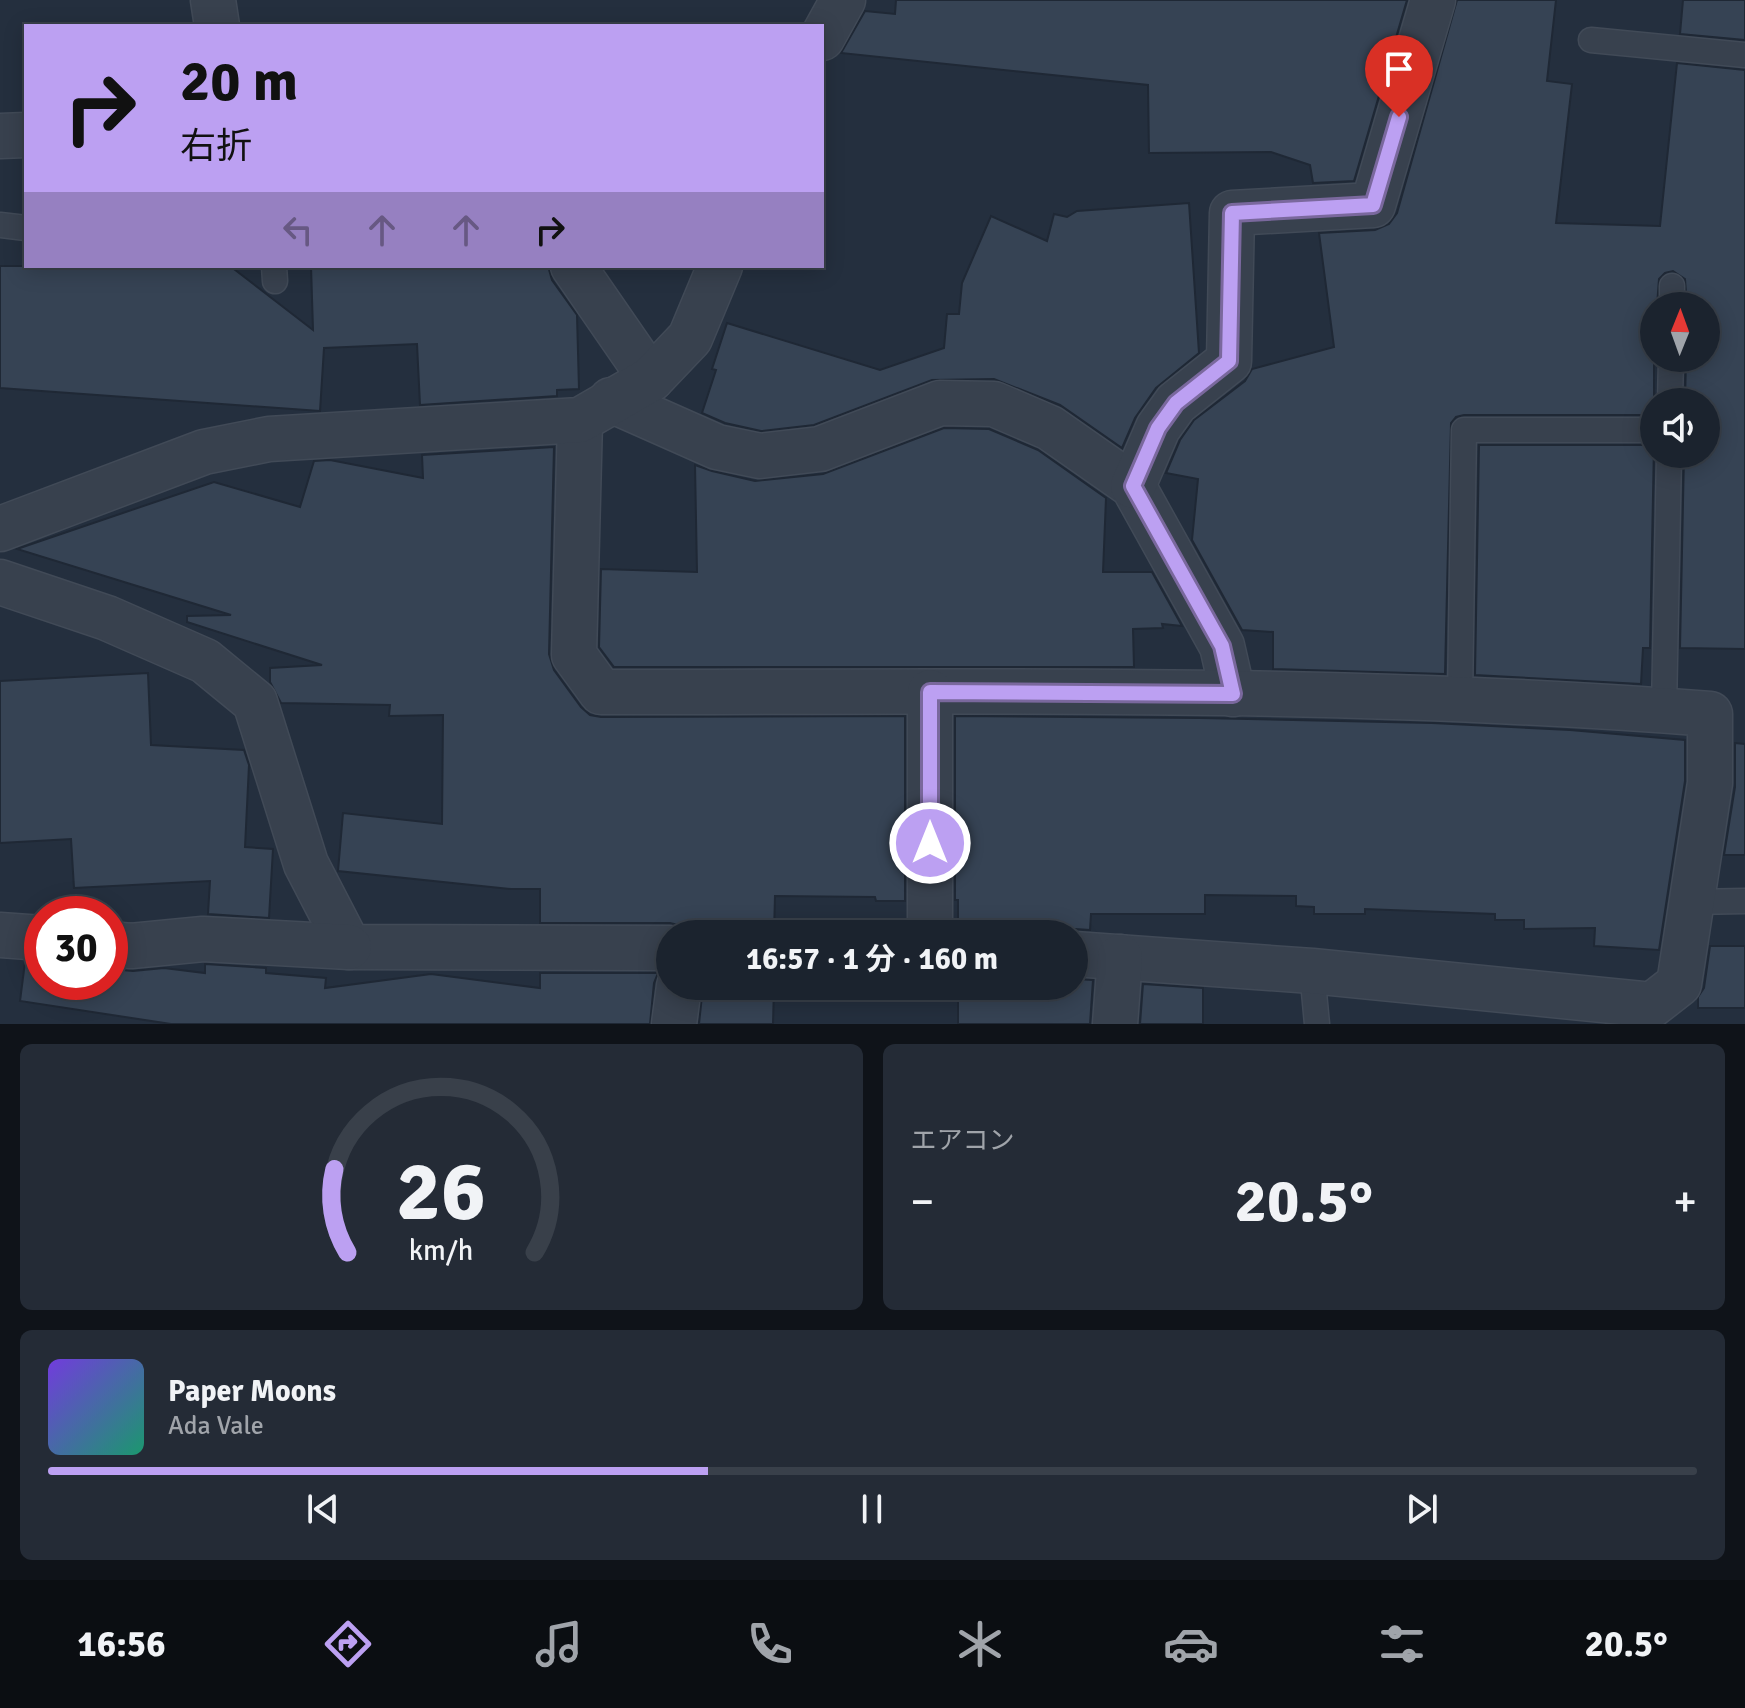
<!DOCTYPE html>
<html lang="ja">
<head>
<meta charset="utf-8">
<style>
	body { margin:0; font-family:Signika,"Noto Sans JP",sans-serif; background:#242b36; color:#f1f3f6; height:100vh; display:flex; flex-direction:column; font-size:30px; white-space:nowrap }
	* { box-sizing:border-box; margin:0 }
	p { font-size:26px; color:#a0a4aa }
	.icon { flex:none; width:44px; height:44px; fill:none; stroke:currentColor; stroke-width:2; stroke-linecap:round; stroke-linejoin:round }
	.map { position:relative; height:1024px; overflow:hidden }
	.panel { display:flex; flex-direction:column; gap:20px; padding:20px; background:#0f1319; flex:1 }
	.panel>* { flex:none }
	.guide { position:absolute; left:24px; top:24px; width:800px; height:244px; border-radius:0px; box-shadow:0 4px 20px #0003,0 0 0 2px #39404a; background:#bca0f2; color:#111; overflow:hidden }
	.needle { width:52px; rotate:1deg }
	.fabs { position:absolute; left:1640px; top:292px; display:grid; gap:16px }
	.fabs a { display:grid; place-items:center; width:80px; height:80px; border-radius:50%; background:#1b232e; box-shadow:0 4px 20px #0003,0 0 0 2px #39404a; font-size:40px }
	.speed { position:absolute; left:24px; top:896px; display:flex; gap:16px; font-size:40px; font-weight:700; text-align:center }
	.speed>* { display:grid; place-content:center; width:104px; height:104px; border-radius:50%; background:#1b232e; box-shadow:0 4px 20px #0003,0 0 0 2px #39404a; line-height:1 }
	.speed .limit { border:12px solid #d22; background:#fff; color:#111 }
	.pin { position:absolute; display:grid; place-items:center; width:68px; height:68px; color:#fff; margin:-82px -34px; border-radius:50% 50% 50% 0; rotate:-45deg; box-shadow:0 0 8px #0007 }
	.pin .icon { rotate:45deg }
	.me { position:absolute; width:88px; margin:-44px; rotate:0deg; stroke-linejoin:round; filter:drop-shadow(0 0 6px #0008) }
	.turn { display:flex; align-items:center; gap:28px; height:168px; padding:0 24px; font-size:36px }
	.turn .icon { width:104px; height:104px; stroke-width:2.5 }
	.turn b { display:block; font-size:56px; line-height:68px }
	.lanes { display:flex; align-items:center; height:76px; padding:0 24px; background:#0003; justify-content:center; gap:40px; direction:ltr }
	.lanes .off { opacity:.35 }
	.big { font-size:60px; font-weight:700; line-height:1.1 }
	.panel .tile { flex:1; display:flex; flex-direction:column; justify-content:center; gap:12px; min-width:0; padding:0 28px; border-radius:12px; background:#242b36 }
	.panel .dial { align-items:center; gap:0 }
	.dial svg { height:208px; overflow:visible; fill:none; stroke:#39404a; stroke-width:7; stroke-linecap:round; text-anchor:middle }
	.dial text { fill:#f1f3f6; stroke:none }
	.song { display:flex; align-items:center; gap:24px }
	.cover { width:96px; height:96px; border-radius:12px; background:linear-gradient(135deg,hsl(260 70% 55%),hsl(160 70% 35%)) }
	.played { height:8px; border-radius:4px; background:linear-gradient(90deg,#bca0f2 40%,#39404a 40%) }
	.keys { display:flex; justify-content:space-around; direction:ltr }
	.heat { display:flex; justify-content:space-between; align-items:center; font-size:44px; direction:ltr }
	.panel .tiles { flex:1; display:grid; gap:20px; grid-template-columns:1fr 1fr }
	.tile:last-child { grid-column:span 2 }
	.trip { position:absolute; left:656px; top:920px; width:432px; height:80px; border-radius:40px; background:#1b232e; box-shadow:0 4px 20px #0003,0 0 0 2px #39404a; font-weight:700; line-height:80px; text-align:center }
	.dock { display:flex; height:128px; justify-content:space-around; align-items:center; background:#0b0e12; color:#a0a4aa }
	.dock .icon { width:56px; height:56px }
	.dock .current { color:#bca0f2 }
	.dock b { font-size:36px; color:#f1f3f6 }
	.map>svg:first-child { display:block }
	.building { fill:#364354; stroke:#1f2835; stroke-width:2 }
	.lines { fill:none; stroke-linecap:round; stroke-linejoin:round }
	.lane-casing { stroke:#414a57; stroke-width:27 }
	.street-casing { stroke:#414a57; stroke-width:47 }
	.lane { stroke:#38414e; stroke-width:24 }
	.street { stroke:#38414e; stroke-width:44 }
	.route-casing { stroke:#7a689d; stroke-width:20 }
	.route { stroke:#bca0f2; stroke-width:14 }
</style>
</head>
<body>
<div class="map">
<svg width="1745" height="1024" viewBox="0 0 1745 1024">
	<rect width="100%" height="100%" fill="#242f3e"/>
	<g class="building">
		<path d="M896 0H1407L1354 181 1313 183 1310 165 1271 152 1149 153 1148 85 841 53 865 11 895 14Z"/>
		<path d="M1457 0H1556L1547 81 1572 84 1556 223 1660 226 1677 63 1745 70V649L1680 648 1684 454H1706V402H1685L1686 358H1706V306H1687L1685 279 1673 271 1665 273 1659 279 1657 306H1654V415H1464L1456 417 1451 423 1445 674 1273 669V632L1242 630 1192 540 1198 479 1166 473 1180 440 1194 420 1245 381 1252 369 1334 347 1319 233 1375 230 1389 224 1397 213Z"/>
		<path d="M1683 0H1745V40L1680 34Z"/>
		<path d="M1189 203 1199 353 1156 388 1135 418 1122 448 1060 405 994 379 932 380 814 425 761 431 725 423 702 413 716 370 712 369 727 323 880 370 944 348 947 314H959L962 283 991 216 1047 241 1054 214 1067 217 1077 211Z"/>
		<path d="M0 266H230L313 330 311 266H548L552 280 577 315 579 389 557 390V396L420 405 417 344 324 348 320 411 0 388Z"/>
		<path d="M944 428 989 429 1038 450 1106 498 1103 572H1152L1182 626 1162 624 1163 628 1133 629 1134 667H614L599 647 601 569 697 572 695 465 712 471 755 481 823 474Z"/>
		<path d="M1479 445H1654L1650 648H1643L1641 684 1475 675Z"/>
		<path d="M554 447 549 654 554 670 581 707 590 715 601 717 905 716V901H876L875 897 775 896 774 934H690L682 926 670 923H540V889H511L338 871 343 813 442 824 443 715 389 716 390 705 281 703 270 682V668L322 665 187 622V616L231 615 17 549 214 482 300 507 314 461 330 460 423 478 422 455Z"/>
		<path d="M148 673 151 745 244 750 249 765 245 847 273 849 269 918 208 914 210 881 74 888 71 839 0 843V681Z"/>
		<path d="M955 716 1200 718 1432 723 1570 730 1685 740V781L1659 950 1594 946 1595 928 1524 929V920H1495V914L1365 909V914H1314V907L1296 906V896L1205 895V914H1091L1090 930 1075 929 1060 934H958V900H955Z"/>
		<path d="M1735 743 1745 744V855H1724L1735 787Z"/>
		<path d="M1710 946H1745V1008H1698V997L1704 988Z"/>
		<path d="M25 962 42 963V982H110V969L133 971 164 968 205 973V964L266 968V973L326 978 325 988 431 974 540 988V973H658L654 983 650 1024H171L20 1001Z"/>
		<path d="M1074 979 1093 980 1090 1024H958V986H1074Z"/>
		<path d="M1143 984 1203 988V1024H1140Z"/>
		<path d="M703 986H774L773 1024H699Z"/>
	</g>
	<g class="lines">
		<g class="lane-casing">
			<g id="lane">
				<path d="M1591 40 1745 55"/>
				<path d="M0 225 26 228"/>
				<path d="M274 266 275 281"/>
				<path d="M1672 306V286"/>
				<path d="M1670 402 1671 358"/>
				<path d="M1460 699 1464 430H1654"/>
				<path d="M1664 710 1669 454"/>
				<path d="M1690 902 1745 901"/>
				<path d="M1312 971 1317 1024"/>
			</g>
		</g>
		<g class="street-casing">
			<g id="street">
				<path d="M213 0 217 26"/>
				<path d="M822 38 843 0"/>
				<path d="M0 136 26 135"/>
				<path d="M573 266 651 379"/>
				<path d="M611 400 717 447 760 456 820 449 940 403 994 404 1050 428 1133 486 1222 646 1233 694"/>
				<path d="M580 420 574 655 601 692C970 692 1342 685 1710 714V783L1679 984 1652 1005 1312 971 1074 954"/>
				<path d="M1133 486 1158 428 1176 403 1229 361 1232 213 1373 205 1433 0"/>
				<path d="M0 529 204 452 269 439 580 420 651 379 690 338 720 266"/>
				<path d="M0 582 107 618 205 661 255 702 306 864 349 947 670 948"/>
				<path d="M930 692V934"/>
				<path d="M0 935 42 938"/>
				<path d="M110 944 131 946 203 939 349 947"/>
				<path d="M674 1024 679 986"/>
				<path d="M1115 1024 1120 957"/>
			</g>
		</g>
		<use href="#lane" class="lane"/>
		<use href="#street" class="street"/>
	</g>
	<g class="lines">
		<g class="route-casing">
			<path id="route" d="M930 843V692L1233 694 1222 646 1133 486 1158 428 1176 403 1229 361 1232 213 1373 205 1399 117"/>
		</g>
		<use href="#route" class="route"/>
	</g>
</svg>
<div class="fabs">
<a><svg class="needle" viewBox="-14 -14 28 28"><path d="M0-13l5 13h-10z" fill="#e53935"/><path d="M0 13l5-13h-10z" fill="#a0a4aa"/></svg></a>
<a><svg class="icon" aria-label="sound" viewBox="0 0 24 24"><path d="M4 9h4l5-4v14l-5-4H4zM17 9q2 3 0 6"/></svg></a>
</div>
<div class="speed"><div class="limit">30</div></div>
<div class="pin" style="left:1399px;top:117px;background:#d93025"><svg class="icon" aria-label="arrive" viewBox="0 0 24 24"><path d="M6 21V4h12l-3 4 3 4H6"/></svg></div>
<svg class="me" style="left:930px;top:843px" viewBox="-20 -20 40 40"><circle r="17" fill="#bca0f2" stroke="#fff" stroke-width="3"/><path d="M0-11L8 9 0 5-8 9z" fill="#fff"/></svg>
<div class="trip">16:57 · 1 分 · 160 m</div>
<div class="guide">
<div class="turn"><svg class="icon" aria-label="right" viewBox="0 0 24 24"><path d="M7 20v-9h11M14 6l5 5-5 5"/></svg><div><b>20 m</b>右折</div></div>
<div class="lanes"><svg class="icon off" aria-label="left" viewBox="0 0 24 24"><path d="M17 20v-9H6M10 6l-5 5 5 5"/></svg><svg class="icon off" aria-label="ahead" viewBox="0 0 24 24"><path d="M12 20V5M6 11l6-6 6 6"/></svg><svg class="icon off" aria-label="ahead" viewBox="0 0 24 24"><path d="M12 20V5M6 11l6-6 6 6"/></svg><svg class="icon" aria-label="right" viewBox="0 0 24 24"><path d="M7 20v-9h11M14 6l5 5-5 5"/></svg></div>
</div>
</div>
<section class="panel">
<div class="tiles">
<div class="tile dial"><svg viewBox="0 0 100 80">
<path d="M14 69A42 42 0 1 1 86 69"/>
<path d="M14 69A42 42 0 0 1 9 37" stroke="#bca0f2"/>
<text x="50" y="56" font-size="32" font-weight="700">26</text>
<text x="50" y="72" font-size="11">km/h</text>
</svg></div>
<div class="tile"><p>エアコン</p>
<div class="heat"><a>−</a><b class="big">20.5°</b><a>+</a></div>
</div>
<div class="tile">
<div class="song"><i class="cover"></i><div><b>Paper Moons</b><p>Ada Vale</p></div></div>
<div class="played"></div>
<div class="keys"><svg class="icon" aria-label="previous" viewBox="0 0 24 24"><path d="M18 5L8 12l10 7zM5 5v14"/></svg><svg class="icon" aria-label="pause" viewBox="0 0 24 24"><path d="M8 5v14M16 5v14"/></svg><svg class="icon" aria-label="next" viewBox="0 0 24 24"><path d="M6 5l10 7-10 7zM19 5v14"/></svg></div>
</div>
</div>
</section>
<nav class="dock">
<b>16:56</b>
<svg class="icon current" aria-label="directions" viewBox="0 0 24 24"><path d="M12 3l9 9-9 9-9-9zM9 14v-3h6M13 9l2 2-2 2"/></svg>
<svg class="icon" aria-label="music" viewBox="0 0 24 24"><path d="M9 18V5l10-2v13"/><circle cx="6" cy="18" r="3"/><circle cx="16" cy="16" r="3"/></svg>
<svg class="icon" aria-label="phone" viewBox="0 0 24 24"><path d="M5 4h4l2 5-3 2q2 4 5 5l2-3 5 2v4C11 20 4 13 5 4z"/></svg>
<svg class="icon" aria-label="climate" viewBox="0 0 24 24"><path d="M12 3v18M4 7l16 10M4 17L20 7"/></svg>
<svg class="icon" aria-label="car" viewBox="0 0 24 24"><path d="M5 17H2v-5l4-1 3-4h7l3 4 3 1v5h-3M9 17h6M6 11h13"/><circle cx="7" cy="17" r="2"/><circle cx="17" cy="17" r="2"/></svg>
<svg class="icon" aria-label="filters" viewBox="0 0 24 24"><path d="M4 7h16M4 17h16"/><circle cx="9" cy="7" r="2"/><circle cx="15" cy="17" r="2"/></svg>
<b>20.5°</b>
</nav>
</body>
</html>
